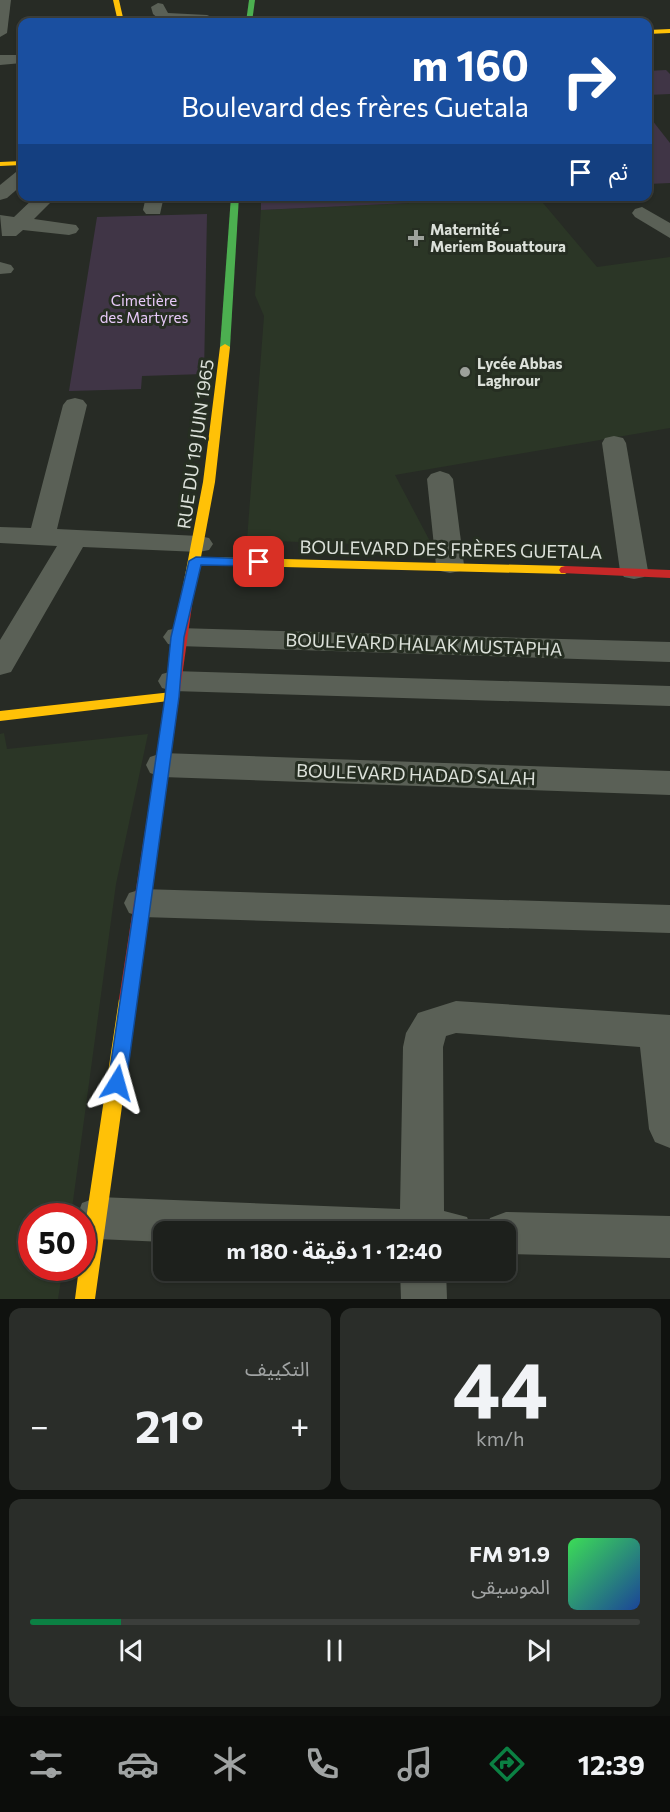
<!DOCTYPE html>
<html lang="ar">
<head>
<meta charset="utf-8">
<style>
	body { margin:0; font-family:Commissioner,"Noto Sans Arabic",sans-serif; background:#2a2d29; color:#f1f3f6; direction:rtl; height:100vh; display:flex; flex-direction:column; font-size:22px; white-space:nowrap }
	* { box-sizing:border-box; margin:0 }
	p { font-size:20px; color:#a0a3a3 }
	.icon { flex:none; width:33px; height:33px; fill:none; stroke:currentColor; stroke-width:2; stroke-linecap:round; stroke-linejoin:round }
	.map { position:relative; height:1299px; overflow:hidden; direction:ltr }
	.drawer { display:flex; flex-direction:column; gap:9px; padding:9px; background:#10120f; flex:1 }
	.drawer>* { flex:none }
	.banner { position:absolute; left:18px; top:18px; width:634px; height:183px; border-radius:12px; box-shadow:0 2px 4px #0004,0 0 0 2px #3b3e3b; direction:rtl; background:#1a4fa0; color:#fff; overflow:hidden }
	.speed { position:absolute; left:18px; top:1203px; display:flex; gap:12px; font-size:30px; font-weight:700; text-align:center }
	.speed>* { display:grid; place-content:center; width:78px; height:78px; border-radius:50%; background:#1d201c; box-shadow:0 2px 4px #0004,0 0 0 2px #3b3e3b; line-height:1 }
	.speed .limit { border:9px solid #d22; background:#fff; color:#111 }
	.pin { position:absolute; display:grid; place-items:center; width:51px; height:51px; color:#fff; margin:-26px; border-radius:12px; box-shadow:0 3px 9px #0006 }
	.me { position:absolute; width:66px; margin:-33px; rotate:8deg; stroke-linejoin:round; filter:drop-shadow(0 0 4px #0008) }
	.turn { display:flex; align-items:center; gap:21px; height:126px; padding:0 24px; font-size:27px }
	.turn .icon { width:78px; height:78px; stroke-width:2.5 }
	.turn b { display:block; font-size:42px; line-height:51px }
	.then { display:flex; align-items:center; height:57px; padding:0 24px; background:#0003; gap:12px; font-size:22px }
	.big { font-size:45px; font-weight:700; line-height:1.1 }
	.drawer .widget { flex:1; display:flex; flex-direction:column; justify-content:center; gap:9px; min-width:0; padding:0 21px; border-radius:12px; background:#2a2d29 }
	.drawer .dial { align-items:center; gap:0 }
	.dial b { font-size:78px; line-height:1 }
	.song { display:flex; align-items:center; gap:18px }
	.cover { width:72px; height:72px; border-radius:9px; background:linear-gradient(135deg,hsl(130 70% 55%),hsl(220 70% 35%)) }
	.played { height:6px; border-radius:3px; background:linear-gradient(90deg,#0b8043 15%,#3b3e3b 15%) }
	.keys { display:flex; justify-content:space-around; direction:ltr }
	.heat { display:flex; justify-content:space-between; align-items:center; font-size:33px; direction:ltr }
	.drawer .tiles { flex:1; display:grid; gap:9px; grid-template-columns:1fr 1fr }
	.widget:last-child { grid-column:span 2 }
	.trip { position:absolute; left:153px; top:1221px; width:363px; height:60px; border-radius:12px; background:#1d201c; box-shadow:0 2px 4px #0004,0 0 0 2px #3b3e3b; font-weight:700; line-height:60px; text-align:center; direction:rtl }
	.dock { display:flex; height:96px; justify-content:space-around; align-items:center; background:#0c0d0b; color:#a0a3a3 }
	.dock .icon { width:42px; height:42px }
	.dock .on { color:#0b8043 }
	.dock b { font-size:27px; color:#f1f3f6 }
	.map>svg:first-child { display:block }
	.built { fill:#2b3626 }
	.green { fill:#403546 }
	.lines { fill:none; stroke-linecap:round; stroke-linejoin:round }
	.street { fill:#5a6056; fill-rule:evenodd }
	.fast { fill:#4caf50; fill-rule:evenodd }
	.slow { fill:#ffc107; fill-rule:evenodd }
	.jam { fill:#c62828; fill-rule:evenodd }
	.route { fill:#1a73e8; stroke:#114b97; stroke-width:1.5 }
	.poi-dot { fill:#9da19b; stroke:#262e22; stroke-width:2 }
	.labels { text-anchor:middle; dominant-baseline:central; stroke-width:6; stroke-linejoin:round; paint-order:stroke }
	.far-poi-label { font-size:15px; font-weight:bold; fill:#dce1da; stroke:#262e22; text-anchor:start }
	.far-park-label { font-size:15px; fill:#e8caf9; stroke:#262e22 }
	.street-label { font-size:18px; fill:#dce1da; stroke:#262e22 }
</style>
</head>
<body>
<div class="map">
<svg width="670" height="1299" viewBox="0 0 670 1299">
	<rect width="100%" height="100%" fill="#272b25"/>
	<g class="built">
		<path d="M538 197 597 267 670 257V428L395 475 433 547 247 540 264 316 255 295 261 210Z"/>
		<path d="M4 733 7 749 148 734 116 884 71 1216H32V1268H63L58 1299H0V734Z"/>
	</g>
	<g class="green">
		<path d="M666 70 670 74V94L648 95V71Z"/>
		<path d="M648 115 670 143V183L648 184Z"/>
		<path d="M261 197V196L538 197 261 210Z"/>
		<path d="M207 214 204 374 142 376 141 389 69 391 97 217Z"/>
	</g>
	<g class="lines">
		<g class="street">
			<path d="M0 0H11L7 33 0 37Z"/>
			<path d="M158 3 163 4 168 13 207 15 223 22 160 20 153 14 151 7Z"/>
			<path d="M0 55H22V63L0 65Z"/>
			<path d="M22 171V185L7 198 0 200V185L16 172Z"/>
			<path d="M36 196H57L34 219 76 225 79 229 76 233 69 235 23 230 16 236H2L0 215 14 217Z"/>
			<path d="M146 196H164L160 214H146L143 210Z"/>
			<path d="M642 207 670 223V238L635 217 632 213 635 209Z"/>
			<path d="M0 262 11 265 14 269 11 273 0 274Z"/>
			<path d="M75 398 83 400 87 405 57 529 199 536 209 538 213 544 209 550 199 552 83 547 11 672 0 675V640L57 546 0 543V527L31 528 63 405 67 400Z"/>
			<path d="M614 436 623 438 626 443 648 571 644 577 634 579 624 577 620 571 602 443 605 438Z"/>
			<path d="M440 471 449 474 453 479 464 565 460 571 450 573 440 571 436 565 427 479 431 474Z"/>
			<path d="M178 628 670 642V662L178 646 168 644 163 637 168 630Z"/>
			<path d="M173 671 670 686V706L173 691 162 688 158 681 162 674Z"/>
			<path d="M162 753 670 771V795L162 777 150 773 146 765 150 757Z"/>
			<path d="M142 889 670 905V933L142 917 129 913 124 903 129 893Z"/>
			<path d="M456 1001 670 1015V1148L655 1142 649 1129 640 1047 456 1033 446 1036 443 1047 444 1211 467 1217 473 1232H164V1242L98 1239 82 1233V1216H77L82 1203 98 1197 400 1209 403 1047 406 1033 418 1013Z"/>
			<path d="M506 1212 670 1216V1258L506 1254V1232H484L490 1218Z"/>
			<path d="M400 1270H446L447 1299H401Z"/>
		</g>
		<g class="fast">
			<path d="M249 0H255L252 22H246Z"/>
			<path d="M231 196H239L230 347 225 350 220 347Z"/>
		</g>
		<g class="slow">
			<path d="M113 0H119L124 22H118Z"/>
			<path d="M670 29V33L648 34V30Z"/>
			<path d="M22 161V165L0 166V162Z"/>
			<path d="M225 344 230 347 215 482 201 557 565 566 571 570 565 574 199 565 194 591 193 594H183L182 591 203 482 220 347Z"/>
			<path d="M172 692 177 694 179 697 177 700 0 721V711Z"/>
			<path d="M128 992 134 994 137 999 95 1299H75L79 1268H82V1246L119 999 122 994Z"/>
		</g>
		<g class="jam">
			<path d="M565 566 670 570V578L561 573 559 570 561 567Z"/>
			<path d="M188 587 194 591 137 999 134 1004 128 1006 122 1004 119 999 182 591Z"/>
		</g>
	</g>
	<path class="route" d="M196 557 259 559 265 562 259 566 201 565 184 637 179 697 126 1083 123 1088 117 1091 110 1088 108 1083 165 697 171 637 189 561Z"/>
	<g class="poi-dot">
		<path d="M413 229h6v6h6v6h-6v6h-6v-6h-6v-6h6z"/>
		<circle cx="465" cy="372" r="6"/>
	</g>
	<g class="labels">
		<g class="far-poi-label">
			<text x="430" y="229">Maternité -<tspan x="430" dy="17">Meriem Bouattoura</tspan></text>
			<text x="477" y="363">Lycée Abbas<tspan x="477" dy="17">Laghrour</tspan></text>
		</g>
		<g class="far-park-label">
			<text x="144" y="300">Cimetière<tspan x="144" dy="17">des Martyres</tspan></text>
		</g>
		<g class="street-label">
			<text transform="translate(195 444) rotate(-82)">RUE DU 19 JUIN 1965</text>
			<text transform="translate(451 549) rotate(1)">BOULEVARD DES FRÈRES GUETALA</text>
			<text transform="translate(424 644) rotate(2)">BOULEVARD HALAK MUSTAPHA</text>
			<text transform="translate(416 774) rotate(2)">BOULEVARD HADAD SALAH</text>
		</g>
	</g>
</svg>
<div class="speed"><div class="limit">50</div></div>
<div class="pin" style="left:259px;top:562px;background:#d93025"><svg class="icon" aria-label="arrive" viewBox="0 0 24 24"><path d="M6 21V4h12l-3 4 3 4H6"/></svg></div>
<svg class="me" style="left:117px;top:1083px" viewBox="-20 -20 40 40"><path d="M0-17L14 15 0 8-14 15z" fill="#1a73e8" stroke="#fff" stroke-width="4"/></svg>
<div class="trip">12:40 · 1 دقيقة · 180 m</div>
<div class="banner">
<div class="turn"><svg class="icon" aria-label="right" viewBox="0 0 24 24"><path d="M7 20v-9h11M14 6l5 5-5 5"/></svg><div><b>160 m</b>Boulevard des frères Guetala</div></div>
<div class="then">ثم<svg class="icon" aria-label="arrive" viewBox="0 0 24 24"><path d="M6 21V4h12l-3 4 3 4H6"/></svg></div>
</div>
</div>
<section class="drawer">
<div class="tiles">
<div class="widget dial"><b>44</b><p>km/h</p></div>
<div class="widget"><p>التكييف</p>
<div class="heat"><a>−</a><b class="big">21°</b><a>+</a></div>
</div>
<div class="widget">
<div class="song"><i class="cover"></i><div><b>91.9 FM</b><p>الموسيقى</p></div></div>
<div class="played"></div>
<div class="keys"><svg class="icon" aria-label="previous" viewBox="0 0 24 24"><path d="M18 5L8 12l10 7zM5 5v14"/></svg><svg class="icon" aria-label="pause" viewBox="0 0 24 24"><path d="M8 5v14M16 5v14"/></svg><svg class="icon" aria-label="next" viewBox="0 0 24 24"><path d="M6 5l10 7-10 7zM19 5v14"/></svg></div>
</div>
</div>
</section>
<nav class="dock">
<b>12:39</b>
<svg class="icon on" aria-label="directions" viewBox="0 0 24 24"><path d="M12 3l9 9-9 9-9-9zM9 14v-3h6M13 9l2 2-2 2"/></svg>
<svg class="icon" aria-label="music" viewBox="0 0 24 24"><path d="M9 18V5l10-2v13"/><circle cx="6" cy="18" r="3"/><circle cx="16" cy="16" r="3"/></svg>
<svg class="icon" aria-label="phone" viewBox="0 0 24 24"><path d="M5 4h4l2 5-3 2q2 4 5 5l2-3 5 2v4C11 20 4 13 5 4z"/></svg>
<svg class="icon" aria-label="climate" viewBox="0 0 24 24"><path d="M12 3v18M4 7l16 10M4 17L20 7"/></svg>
<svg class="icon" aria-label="car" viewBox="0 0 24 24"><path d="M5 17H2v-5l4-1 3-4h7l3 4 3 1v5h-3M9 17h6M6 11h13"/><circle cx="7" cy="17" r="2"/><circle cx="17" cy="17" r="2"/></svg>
<svg class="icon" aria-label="filters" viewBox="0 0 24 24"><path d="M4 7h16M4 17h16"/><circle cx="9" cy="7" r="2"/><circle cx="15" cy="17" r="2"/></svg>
</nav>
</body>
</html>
